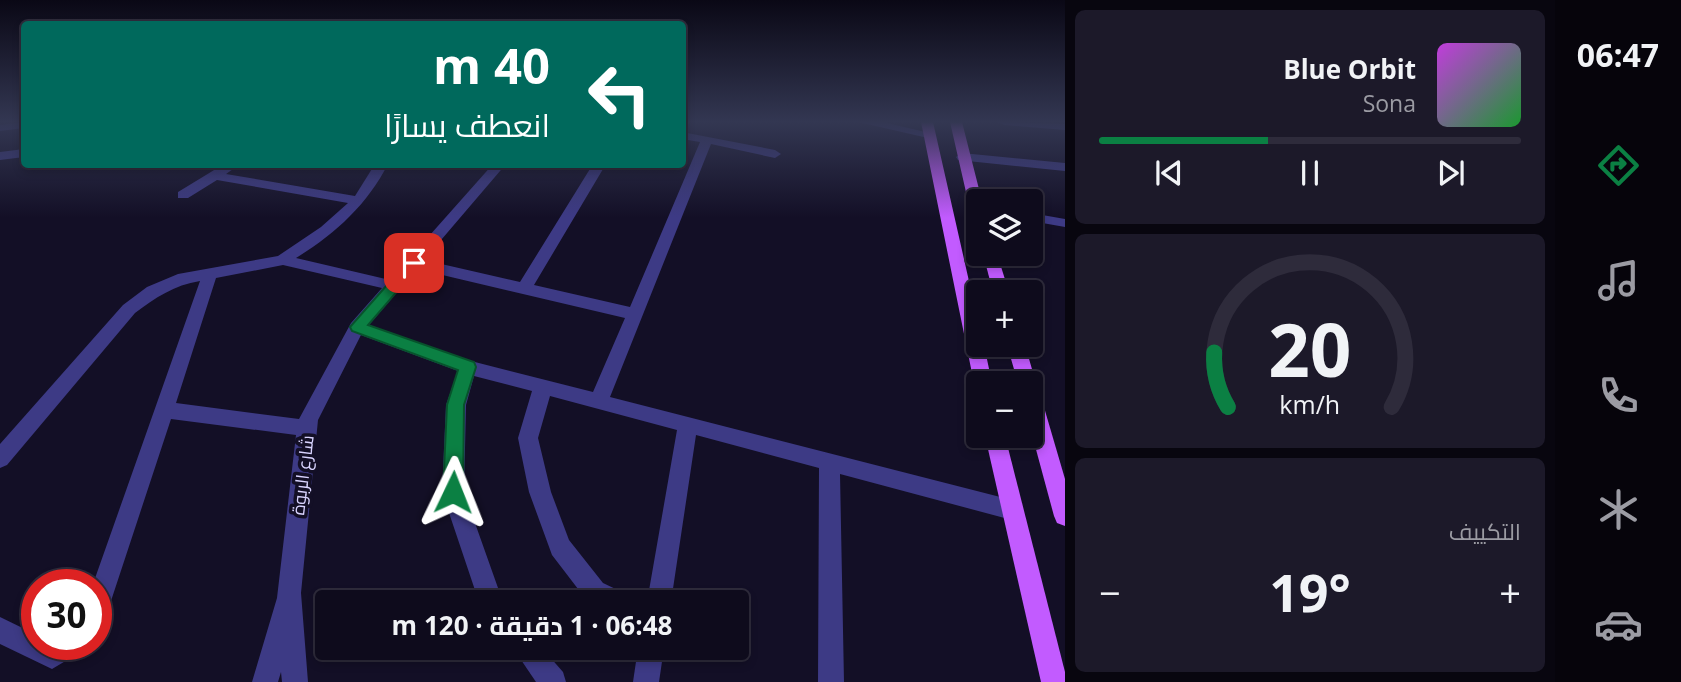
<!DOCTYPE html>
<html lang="ar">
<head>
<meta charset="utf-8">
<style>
	body { margin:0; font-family:"Open Sans",Cairo,sans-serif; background:#1c1929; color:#f1f3f6; direction:rtl; height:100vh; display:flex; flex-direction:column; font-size:26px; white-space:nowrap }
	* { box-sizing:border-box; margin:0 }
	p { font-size:23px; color:#9b9ba3 }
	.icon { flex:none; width:38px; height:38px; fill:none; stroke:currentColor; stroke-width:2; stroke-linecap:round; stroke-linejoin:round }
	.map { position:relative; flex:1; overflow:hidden; direction:ltr }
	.side { display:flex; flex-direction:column; gap:10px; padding:10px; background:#08060f; width:490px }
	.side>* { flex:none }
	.guide { position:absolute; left:21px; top:21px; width:665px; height:147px; border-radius:7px; box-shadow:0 4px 10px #0003,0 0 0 2px #2e2b3b; direction:rtl; background:#00695c; color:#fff; overflow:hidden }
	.buttons { position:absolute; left:966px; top:189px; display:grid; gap:14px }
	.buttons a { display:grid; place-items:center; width:77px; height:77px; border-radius:7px; background:#0e0b1c; box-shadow:0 4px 10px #0003,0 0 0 2px #2e2b3b; font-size:35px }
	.speed { position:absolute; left:21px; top:569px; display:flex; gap:14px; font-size:35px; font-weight:700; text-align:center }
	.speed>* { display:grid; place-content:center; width:91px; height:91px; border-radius:50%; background:#0e0b1c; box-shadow:0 4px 10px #0003,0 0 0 2px #2e2b3b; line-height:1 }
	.speed .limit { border:10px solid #d22; background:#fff; color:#111 }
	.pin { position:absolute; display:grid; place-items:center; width:60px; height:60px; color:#fff; margin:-30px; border-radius:14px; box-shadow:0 4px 10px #0006 }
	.me { position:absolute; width:77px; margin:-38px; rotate:2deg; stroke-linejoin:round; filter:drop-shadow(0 0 5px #0008) }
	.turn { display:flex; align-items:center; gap:24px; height:147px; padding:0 21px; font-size:32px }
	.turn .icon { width:91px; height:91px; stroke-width:2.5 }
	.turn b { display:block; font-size:49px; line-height:60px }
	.big { font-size:52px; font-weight:700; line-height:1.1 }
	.side .card { flex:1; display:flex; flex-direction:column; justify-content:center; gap:10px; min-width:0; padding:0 24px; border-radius:10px; background:#1c1929 }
	.side .dial { align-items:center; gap:0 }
	.dial svg { height:182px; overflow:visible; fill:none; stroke:#2e2b3b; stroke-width:7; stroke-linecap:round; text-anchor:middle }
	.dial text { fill:#f1f3f6; stroke:none }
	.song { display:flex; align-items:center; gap:21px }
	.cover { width:84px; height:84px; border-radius:10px; background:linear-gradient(135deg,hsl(290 70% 55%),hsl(130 70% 35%)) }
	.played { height:7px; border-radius:4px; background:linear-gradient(90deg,#0b8043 40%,#2e2b3b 40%) }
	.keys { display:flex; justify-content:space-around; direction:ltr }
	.heat { display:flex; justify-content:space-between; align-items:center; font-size:38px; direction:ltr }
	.trip { position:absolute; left:315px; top:590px; width:434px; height:70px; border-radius:7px; background:#0e0b1c; box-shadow:0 4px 10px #0003,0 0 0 2px #2e2b3b; font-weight:700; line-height:70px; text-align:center; direction:rtl }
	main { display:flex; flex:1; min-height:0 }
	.tab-bar { display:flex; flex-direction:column; width:126px; justify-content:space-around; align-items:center; background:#06040b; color:#9b9ba3 }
	.tab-bar .icon { width:49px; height:49px }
	.tab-bar .on { color:#0b8043 }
	.tab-bar b { font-size:32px; color:#f1f3f6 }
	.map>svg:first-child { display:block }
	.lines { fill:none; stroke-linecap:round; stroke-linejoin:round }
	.minor { fill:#3d3a85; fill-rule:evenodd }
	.major { fill:#c25bff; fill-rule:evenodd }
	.route { fill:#0b8043; stroke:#07532c; stroke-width:2 }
	.labels { text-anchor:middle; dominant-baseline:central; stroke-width:7; stroke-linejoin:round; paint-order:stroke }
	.street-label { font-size:18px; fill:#d9d4ff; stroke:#130f26 }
</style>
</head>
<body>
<main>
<nav class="tab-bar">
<b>06:47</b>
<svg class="icon on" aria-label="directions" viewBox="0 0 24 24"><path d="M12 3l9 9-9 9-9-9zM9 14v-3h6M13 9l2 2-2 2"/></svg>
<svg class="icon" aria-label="music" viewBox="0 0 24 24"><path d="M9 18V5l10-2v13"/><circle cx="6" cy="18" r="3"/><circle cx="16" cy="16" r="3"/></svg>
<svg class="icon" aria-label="phone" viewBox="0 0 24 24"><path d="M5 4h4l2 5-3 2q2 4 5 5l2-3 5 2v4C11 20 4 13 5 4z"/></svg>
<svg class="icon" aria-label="climate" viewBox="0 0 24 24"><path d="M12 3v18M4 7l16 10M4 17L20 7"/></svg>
<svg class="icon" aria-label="car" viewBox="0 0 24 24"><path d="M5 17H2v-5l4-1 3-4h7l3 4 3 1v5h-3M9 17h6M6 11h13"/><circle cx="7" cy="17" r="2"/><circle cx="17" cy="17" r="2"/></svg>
</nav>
<section class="side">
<div class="card">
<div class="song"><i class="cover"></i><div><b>Blue Orbit</b><p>Sona</p></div></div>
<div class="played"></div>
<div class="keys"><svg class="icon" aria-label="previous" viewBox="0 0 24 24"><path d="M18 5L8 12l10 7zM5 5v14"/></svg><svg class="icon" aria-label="pause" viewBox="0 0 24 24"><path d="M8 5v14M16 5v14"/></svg><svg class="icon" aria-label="next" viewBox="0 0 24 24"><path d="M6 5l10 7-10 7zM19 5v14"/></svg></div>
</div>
<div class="card dial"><svg viewBox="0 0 100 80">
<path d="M14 69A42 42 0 1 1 86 69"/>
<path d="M14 69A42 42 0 0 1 8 45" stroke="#0b8043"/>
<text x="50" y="56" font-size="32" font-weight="700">20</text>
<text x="50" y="72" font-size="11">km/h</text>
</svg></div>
<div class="card"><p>التكييف</p>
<div class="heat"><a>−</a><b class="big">19°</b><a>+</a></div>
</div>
</section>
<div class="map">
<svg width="1065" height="682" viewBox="0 0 1065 682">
	<rect width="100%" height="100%" fill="#130f26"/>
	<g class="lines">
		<g class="minor">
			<path d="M24 122V128L0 131V125Z"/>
			<path d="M858 122H883L934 134 928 138Z"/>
			<path d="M998 122 1065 124V130L1004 125Z"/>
			<path d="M682 132 775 150 781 154 775 158 711 144 610 397 1012 500 1020 503 1023 510 1020 517 1012 520 840 474 844 682H818L819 468 696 435 671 602H647L677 430 550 396 538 438 551 492 569 540 603 583 624 593 627 602H588L552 555 529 492 518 438 532 391 474 376 466 405 464 492 503 602H479L442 492 446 405 458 371 361 335 318 420 301 593 308 682H282L281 672 278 682H252L277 598 296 435 171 419 108 610 105 619 96 622V584H93L200 281C174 285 155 298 135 313L7 465 0 468V444L123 305 147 287 178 274 278 256 321 227 348 203 217 180 188 198H178V192L224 164H240L226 174 355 196 375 164H388C367 205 335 234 296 258L390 280 493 164H506L424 260 520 282 593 164H606L534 285 630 307 700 142 682 139ZM283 265 382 288 351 323 299 419 176 403 216 278ZM417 269 625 318 593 392 471 361 369 325Z"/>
			<path d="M24 149V157L0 160V152Z"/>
			<path d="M962 153 1065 163V171L958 160 956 157Z"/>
			<path d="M1031 213 1065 219V227L1031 221Z"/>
			<path d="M0 617 37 635V644H83L79 653 52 669 0 644Z"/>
			<path d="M513 648H542L563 672 566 682H536Z"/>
			<path d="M638 648H664L659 682H633Z"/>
		</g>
		<g class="major">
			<path d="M921 122H933L978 321V345H984L992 383H978V389L974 383Z"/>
			<path d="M950 122H962L982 201H978V218L971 214Z"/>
			<path d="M983 254H997L1009 292H993Z"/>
			<path d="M1007 345H1025L1036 383 1034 388 1031 389V383H1018Z"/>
			<path d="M1031 389 1038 392 1041 397 1065 479V526L1057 523 1054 516 1031 431Z"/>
			<path d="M985 436H1005L1065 672V682H1041Z"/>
		</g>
	</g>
	<linearGradient id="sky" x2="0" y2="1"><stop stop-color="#0a0815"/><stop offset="0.56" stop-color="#333752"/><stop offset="1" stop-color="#333752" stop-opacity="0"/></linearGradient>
	<rect width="1065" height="218" fill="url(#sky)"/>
	<path class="route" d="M414 259 419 260V266L368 325 474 362 476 367 464 405 463 492 460 498 453 501 446 498 443 492 447 405 458 370 352 331 350 327 409 260Z"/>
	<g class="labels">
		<g class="street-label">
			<text transform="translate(302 475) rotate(-83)">شارع الربوة</text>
		</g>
	</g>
</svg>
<div class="buttons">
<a><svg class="icon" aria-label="layers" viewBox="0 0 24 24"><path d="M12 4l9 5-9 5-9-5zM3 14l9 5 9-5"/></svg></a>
<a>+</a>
<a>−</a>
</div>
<div class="speed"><div class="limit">30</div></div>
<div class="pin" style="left:414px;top:263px;background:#d93025"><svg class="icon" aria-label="arrive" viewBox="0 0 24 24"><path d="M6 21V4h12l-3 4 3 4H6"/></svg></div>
<svg class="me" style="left:453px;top:492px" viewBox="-20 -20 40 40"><path d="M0-17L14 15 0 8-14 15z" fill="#0b8043" stroke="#fff" stroke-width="4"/></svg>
<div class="trip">06:48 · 1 دقيقة · 120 m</div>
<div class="guide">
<div class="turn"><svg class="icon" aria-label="left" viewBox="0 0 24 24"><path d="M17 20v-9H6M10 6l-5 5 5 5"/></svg><div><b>40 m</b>انعطف يسارًا</div></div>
</div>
</div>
</main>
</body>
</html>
